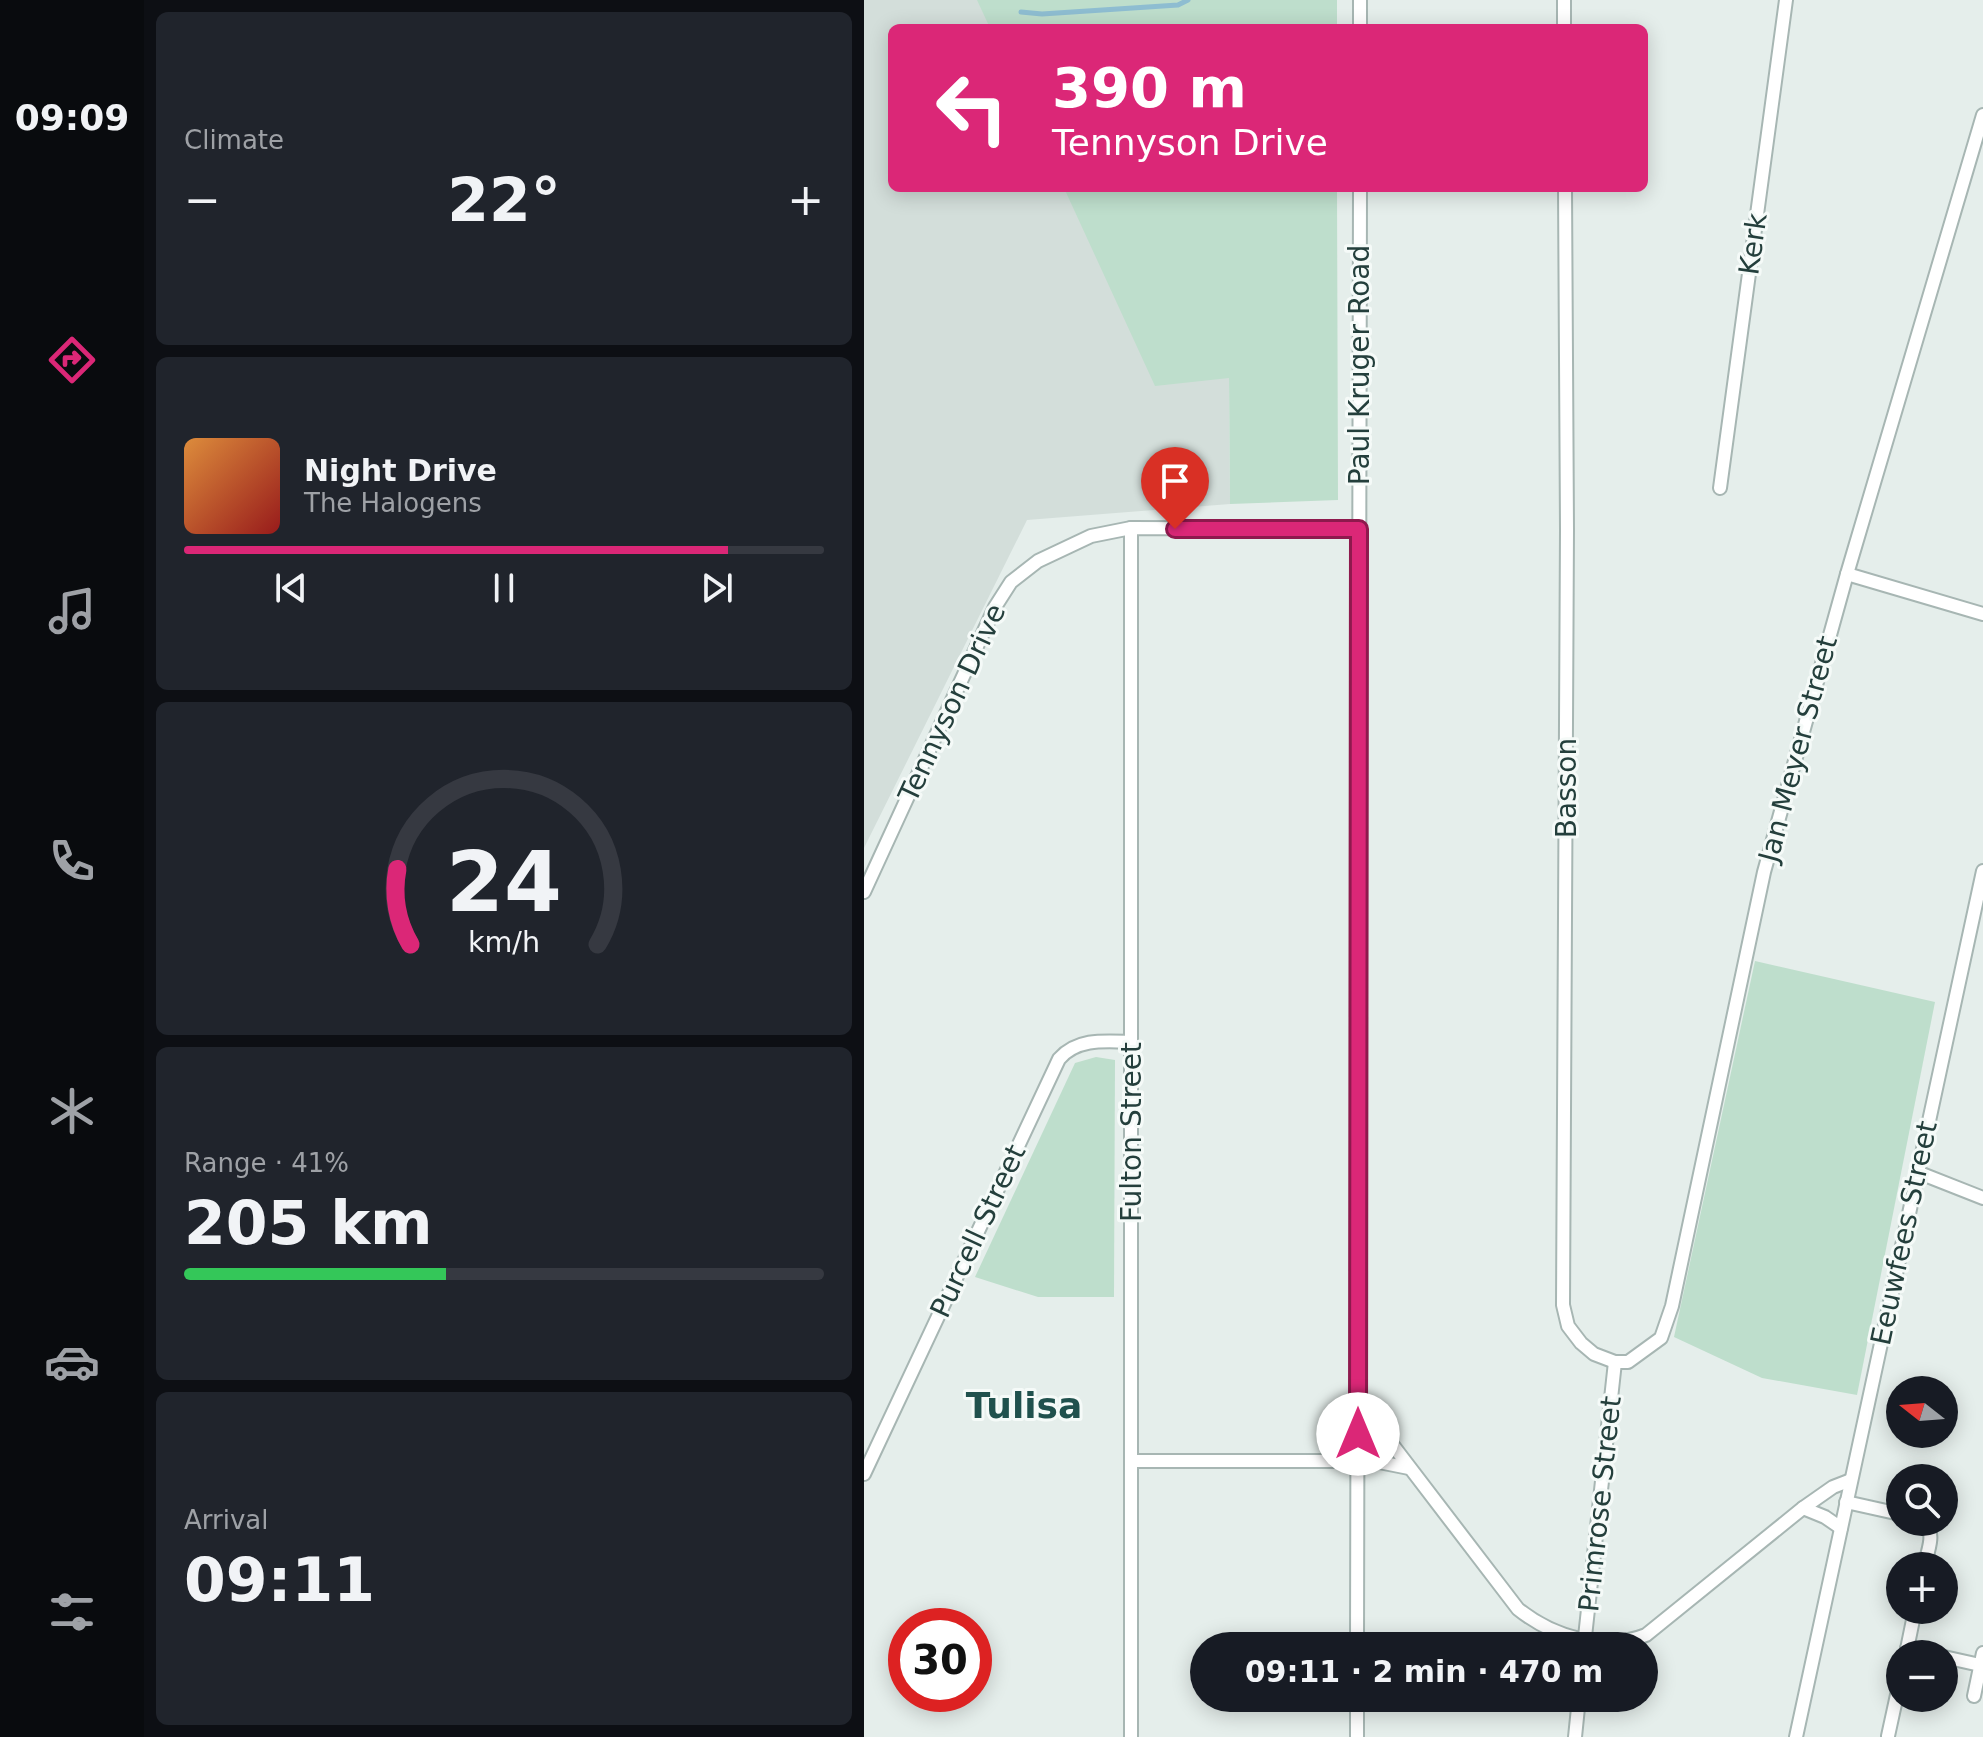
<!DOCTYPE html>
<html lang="en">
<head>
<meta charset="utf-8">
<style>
	body { margin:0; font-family:"DejaVu Sans",sans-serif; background:#20242c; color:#f1f3f6; height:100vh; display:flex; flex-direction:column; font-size:30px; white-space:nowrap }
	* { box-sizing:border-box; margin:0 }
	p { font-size:26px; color:#9ea1a6 }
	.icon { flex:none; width:44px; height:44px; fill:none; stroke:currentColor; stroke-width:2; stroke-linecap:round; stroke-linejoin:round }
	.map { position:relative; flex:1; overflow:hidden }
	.sheet { display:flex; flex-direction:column; gap:12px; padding:12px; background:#0d0f14; width:720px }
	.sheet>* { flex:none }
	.guide { position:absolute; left:24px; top:24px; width:760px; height:168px; border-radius:12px; box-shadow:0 4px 20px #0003; background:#db2777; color:#fff; overflow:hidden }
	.needle { width:52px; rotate:287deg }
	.tools { position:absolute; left:1022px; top:1376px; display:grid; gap:16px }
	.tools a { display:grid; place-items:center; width:72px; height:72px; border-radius:50%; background:#171b24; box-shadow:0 4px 20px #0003; font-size:40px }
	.speed { position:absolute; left:24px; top:1608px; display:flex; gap:16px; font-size:40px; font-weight:700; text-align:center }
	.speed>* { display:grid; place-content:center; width:104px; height:104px; border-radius:50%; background:#171b24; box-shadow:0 4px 20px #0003; line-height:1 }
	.speed .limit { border:12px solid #d22; background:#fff; color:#111 }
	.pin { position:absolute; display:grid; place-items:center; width:68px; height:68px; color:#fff; margin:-82px -34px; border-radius:50% 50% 50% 0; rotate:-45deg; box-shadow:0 0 8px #0007 }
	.pin .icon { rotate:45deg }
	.me { position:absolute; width:88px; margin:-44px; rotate:0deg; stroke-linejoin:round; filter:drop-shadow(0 0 6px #0008) }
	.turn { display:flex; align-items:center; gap:28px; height:168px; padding:0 32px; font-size:36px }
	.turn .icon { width:104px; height:104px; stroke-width:2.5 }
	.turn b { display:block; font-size:56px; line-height:68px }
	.big { font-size:60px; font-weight:800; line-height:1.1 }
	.sheet .widget { flex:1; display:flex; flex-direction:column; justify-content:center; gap:12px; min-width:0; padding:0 28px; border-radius:12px; background:#20242c }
	.sheet .dial { align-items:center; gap:0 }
	.dial svg { height:208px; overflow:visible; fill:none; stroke:#363941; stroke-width:7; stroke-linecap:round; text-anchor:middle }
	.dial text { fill:#f1f3f6; stroke:none }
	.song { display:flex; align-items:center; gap:24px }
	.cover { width:96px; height:96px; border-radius:12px; background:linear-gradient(135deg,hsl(30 70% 55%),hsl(0 70% 35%)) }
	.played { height:8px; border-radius:4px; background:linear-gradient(90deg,#db2777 85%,#363941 85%) }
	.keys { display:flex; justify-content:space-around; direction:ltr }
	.heat { display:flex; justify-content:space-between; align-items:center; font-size:44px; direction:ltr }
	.charge { height:12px; border-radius:6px; background:linear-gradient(90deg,#34c759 41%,#363941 0) }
	.trip { position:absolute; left:326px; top:1632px; width:468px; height:80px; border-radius:40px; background:#171b24; box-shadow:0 4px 20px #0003; font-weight:800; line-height:80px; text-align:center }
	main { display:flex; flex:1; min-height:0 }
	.tabs { display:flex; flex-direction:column; width:144px; justify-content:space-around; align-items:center; background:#090b0e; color:#9ea1a6 }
	.tabs .icon { width:56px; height:56px }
	.tabs .on { color:#db2777 }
	.tabs b { font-size:36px; color:#f1f3f6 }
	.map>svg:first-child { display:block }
	.built { fill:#d3deda }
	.green { fill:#bedecc }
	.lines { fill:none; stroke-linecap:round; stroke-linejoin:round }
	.stream { stroke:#8ebdd1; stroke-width:5 }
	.minor-casing { stroke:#a7b6b3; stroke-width:16 }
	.minor { stroke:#fff; stroke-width:12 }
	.route-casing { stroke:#8e194d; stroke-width:20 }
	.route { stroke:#db2777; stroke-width:14 }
	.labels { text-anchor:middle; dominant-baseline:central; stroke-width:6; stroke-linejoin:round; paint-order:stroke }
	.street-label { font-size:28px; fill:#243f3c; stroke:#f5faf8 }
	.district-label { font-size:36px; font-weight:bold; fill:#20514d; stroke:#f5faf8 }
</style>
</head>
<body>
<main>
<nav class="tabs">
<b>09:09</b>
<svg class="icon on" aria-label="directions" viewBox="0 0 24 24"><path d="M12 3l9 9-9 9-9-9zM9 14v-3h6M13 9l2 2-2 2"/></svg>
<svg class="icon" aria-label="music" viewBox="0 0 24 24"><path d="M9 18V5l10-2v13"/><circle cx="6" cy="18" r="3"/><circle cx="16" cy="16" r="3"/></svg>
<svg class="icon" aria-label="phone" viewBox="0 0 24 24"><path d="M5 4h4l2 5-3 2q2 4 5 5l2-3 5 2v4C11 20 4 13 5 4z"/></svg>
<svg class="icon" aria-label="climate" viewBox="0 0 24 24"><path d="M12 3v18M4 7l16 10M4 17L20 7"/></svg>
<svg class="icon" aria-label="car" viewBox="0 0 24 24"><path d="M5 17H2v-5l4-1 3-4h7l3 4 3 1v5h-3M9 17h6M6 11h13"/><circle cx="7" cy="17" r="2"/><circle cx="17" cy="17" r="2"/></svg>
<svg class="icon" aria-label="filters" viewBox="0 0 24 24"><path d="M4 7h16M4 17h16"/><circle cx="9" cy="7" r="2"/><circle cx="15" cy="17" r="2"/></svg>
</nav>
<section class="sheet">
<div class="widget"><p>Climate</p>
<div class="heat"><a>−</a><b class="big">22°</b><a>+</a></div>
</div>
<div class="widget">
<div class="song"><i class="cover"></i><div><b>Night Drive</b><p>The Halogens</p></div></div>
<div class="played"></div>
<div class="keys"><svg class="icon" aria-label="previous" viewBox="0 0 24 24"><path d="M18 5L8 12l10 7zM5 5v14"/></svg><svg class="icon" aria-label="pause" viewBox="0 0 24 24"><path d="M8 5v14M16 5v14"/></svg><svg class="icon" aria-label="next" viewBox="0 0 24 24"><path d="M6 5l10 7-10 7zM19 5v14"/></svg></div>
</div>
<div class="widget dial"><svg viewBox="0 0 100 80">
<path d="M14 69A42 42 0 1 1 86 69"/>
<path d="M14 69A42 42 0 0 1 9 40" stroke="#db2777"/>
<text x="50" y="56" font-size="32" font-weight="700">24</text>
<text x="50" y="72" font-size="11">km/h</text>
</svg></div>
<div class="widget"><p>Range · 41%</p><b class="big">205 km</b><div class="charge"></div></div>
<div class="widget"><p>Arrival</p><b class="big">09:11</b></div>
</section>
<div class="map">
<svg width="1119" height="1737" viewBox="0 0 1119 1737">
	<rect width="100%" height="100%" fill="#e5eeeb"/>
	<path class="built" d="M0 0H181L127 28H28V188H200L365 378 366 504 163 520 0 848Z"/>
	<g class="green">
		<path d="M113 0H473V28H126Z"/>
		<path d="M200 188H473L474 500 366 504 365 378 291 386Z"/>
		<path d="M891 961 1071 1002 993 1395 898 1378 810 1337Z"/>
		<path d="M232 1057 251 1060 250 1297H174L111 1277 211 1063Z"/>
	</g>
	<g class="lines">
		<path class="stream" d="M157 12 178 14 314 5 324 0"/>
		<g class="minor-casing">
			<g id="minor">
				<path d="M700 0V28"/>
				<path d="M496 28V0"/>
				<path d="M701 188 703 530 699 1305 704 1326 717 1343 730 1354 751 1362H764L797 1338 808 1306 900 872 983 574 1119 115"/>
				<path d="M856 488 922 0"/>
				<path d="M267 528V1737"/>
				<path d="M983 574 1119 614"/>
				<path d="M0 892 131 607 147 582 174 561 227 536 267 528 495 529"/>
				<path d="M1053 1172 1119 1198"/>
				<path d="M493 1405 521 1435 654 1609C689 1637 739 1652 782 1635L939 1508 969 1487 987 1480"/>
				<path d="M267 1461H510L545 1468"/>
				<path d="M0 1474 195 1059C213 1038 241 1041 267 1042"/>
				<path d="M982 1502 1036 1514"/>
				<path d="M939 1508 961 1517 977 1528"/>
				<path d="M1060 1566C1064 1551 1071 1535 1062 1522"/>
				<path d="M493 1646 496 188"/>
				<path d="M720 1646 751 1362"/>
				<path d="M1043 1648 1068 1654"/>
				<path d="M1042 1654 1051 1610"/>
				<path d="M1080 1657 1116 1665"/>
				<path d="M1110 1696 1119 1653"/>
				<path d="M1024 1736 1036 1681"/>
				<path d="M493 1737V1698"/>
				<path d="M711 1737 715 1698"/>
				<path d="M932 1737 1119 871"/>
			</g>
		</g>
		<use href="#minor" class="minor"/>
	</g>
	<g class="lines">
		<g class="route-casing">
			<path id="route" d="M311 529H495L494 1434"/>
		</g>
		<use href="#route" class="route"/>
	</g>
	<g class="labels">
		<g class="street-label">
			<text transform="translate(889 244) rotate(-82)">Kerk</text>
			<text transform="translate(495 365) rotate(-90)">Paul Kruger Road</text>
			<text transform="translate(88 703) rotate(-65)">Tennyson Drive</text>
			<text transform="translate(934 749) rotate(-75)">Jan Meyer Street</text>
			<text transform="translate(702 788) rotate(-90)">Basson</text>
			<text transform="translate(267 1132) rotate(-90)">Fulton Street</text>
			<text transform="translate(114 1231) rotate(-65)">Purcell Street</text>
			<text transform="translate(1040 1233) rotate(-78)">Eeuwfees Street</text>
			<text transform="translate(736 1504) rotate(-84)">Primrose Street</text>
		</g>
		<g class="district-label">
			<text x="160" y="1405">Tulisa</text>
		</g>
	</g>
</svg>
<div class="tools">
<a><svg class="needle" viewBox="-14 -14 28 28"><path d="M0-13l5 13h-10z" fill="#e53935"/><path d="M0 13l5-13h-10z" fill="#9ea1a6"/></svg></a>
<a><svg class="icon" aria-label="search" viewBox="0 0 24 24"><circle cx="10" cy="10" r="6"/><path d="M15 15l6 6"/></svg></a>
<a>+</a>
<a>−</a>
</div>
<div class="speed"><div class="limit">30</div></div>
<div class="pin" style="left:311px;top:529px;background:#d93025"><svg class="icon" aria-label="arrive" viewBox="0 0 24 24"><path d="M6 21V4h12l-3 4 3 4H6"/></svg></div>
<svg class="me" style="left:494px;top:1434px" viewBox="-20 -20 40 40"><circle r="19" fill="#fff"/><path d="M0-13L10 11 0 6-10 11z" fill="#db2777"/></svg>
<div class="trip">09:11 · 2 min · 470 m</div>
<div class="guide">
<div class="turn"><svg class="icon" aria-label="left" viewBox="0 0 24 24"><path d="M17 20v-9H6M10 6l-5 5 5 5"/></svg><div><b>390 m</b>Tennyson Drive</div></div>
</div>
</div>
</main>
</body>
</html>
